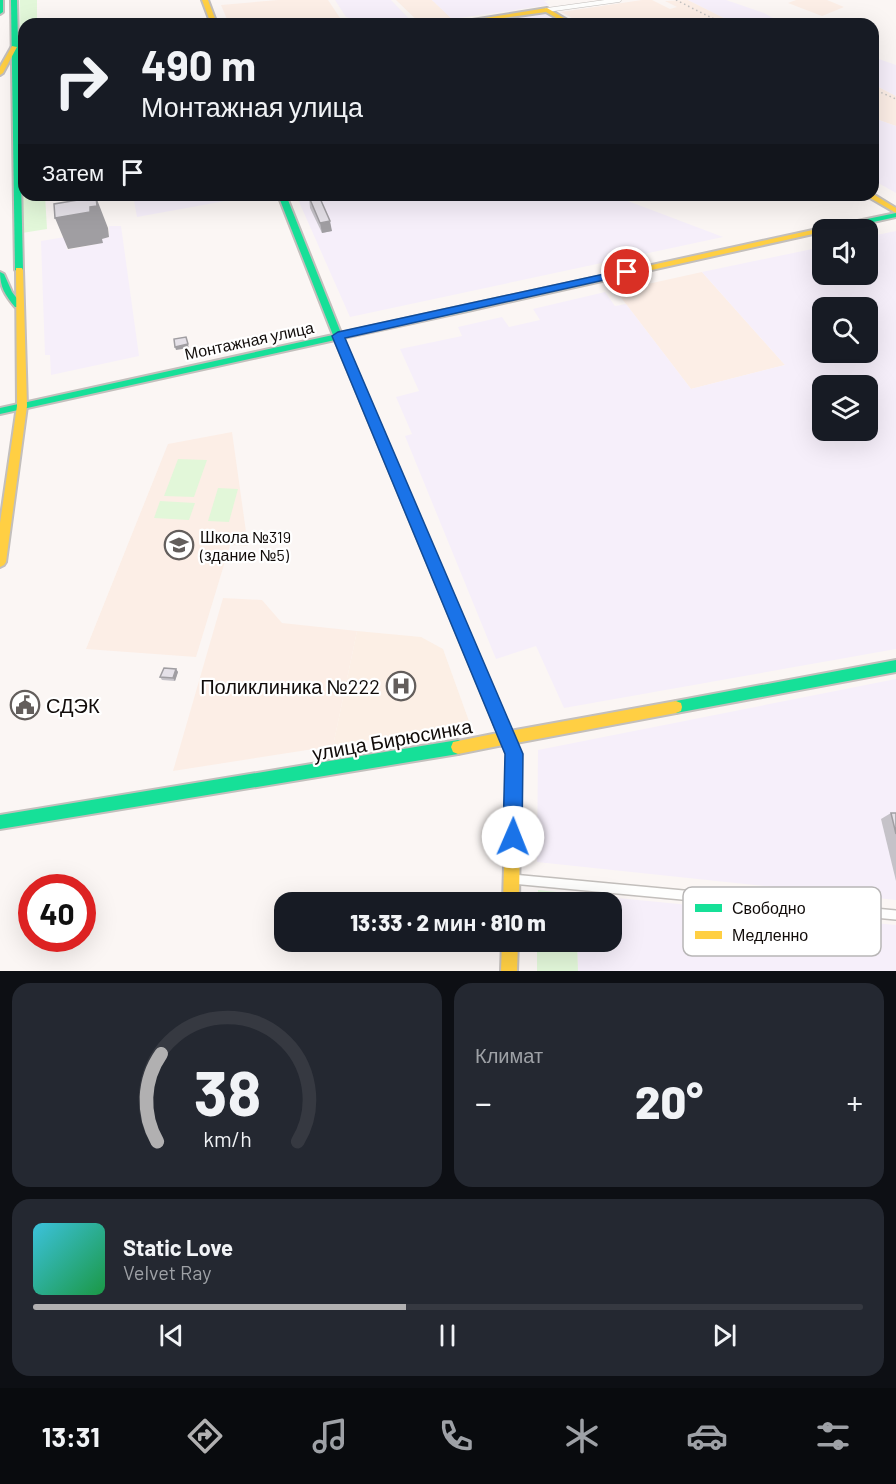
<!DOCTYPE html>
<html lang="ru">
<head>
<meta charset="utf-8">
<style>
	body { margin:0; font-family:Barlow,sans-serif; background:#242831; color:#f1f3f6; height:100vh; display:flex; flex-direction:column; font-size:22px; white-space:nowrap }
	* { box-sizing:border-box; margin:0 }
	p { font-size:20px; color:#9ea1a6 }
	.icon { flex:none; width:33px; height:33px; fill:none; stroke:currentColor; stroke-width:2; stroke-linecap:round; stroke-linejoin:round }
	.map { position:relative; height:971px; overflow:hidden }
	.drawer { display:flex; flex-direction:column; gap:12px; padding:12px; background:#0d0f14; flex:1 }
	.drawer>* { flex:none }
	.top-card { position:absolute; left:18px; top:18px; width:861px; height:183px; border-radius:18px; box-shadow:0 6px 24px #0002; background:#171b24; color:#f1f3f6; overflow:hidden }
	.controls { position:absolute; left:812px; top:219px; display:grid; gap:12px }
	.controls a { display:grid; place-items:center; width:66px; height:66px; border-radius:12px; background:#171b24; box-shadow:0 6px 24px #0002; font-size:30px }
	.speed { position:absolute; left:18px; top:874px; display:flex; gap:12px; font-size:30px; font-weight:700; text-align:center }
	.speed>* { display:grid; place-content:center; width:78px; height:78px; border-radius:50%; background:#171b24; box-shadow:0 6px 24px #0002; line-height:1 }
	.speed .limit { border:9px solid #d22; background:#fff; color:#111 }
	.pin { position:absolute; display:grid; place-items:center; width:51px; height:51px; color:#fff; margin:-26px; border:3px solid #fff; border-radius:50%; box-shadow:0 2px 6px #0007 }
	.me { position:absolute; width:66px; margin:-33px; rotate:1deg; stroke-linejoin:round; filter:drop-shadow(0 0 4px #0008) }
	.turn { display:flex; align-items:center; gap:21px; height:126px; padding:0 24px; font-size:27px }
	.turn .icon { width:78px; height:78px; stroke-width:2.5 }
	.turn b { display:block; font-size:42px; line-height:51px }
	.then { display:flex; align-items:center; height:57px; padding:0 24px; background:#0003; gap:12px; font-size:22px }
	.big { font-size:45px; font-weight:800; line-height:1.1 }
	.drawer .tile { flex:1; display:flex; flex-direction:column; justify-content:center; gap:9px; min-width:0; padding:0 21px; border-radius:18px; background:#242831 }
	.drawer .dial { align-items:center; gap:0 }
	.dial svg { height:156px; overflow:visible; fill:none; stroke:#363941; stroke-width:7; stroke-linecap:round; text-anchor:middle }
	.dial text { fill:#f1f3f6; stroke:none }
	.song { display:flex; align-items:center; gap:18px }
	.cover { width:72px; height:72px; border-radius:9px; background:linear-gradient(135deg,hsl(190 70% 55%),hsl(140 70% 35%)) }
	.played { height:6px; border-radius:3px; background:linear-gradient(90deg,#b1b0b1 45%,#363941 45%) }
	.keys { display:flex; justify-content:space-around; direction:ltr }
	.heat { display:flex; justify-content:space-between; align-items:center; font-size:33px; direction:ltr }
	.drawer .tiles { flex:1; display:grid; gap:12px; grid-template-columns:1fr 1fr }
	.tile:last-child { grid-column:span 2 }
	.trip { position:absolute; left:274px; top:892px; width:348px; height:60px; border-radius:18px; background:#171b24; box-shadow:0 6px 24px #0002; font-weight:800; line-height:60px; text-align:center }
	.tab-bar { display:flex; height:96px; justify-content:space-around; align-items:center; background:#090b0e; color:#9ea1a6 }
	.tab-bar .icon { width:42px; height:42px }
	.tab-bar .active { color:#b1b0b1 }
	.tab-bar b { font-size:27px; color:#f1f3f6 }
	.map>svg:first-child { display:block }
	.built { fill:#fceee6 }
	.industrial { fill:#f6effa; fill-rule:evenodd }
	.medical { fill:#fcefe5 }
	.green { fill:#e2f7d9 }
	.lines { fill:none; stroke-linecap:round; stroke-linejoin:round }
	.street-far1-casing { stroke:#c3bfbc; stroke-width:5 }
	.street-casing { stroke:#c3bfbc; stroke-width:12 }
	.fast-casing { stroke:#c3bfbc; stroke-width:4 }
	.slow-casing { stroke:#c3bfbc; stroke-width:4 }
	.street-far1 { stroke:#fefefd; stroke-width:4 }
	.street { stroke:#fefefd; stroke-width:9 }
	.fast { fill:#16e098; fill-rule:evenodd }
	.slow { fill:#ffcf43; fill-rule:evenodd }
	.rail { stroke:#c4c2c1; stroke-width:1.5; stroke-dasharray:1.5 3; stroke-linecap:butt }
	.wall { fill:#c5c2c8 }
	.shaded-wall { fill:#a09ea2 }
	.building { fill:#e5e1e8; stroke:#a09ea2; stroke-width:1.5 }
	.route { fill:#1a73e8; stroke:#114b97; stroke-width:1.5 }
	.labels { text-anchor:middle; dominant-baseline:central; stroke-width:4.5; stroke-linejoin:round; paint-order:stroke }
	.street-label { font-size:16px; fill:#110c0a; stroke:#fff }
	.poi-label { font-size:16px; fill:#110c0a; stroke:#fff; text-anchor:start }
	.near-poi-label { font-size:20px; fill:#110c0a; stroke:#fff; text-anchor:end }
	.near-street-label { font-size:20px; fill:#110c0a; stroke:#fff }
	.key { fill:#fff; stroke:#b8b6b6; stroke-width:1.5 }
	.key-label { font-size:16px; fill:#110c0a }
</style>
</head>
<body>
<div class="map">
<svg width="896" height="971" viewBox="0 0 896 971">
	<rect width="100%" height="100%" fill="#fbf6f4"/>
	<g class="built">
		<path d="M278 0H328L344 24H229L221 5Z"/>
		<path d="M396 0H432L452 19 421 24Z"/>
		<path d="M642 0H652L670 9 677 7 665 1 688 0 736 24H583L561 12Z"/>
		<path d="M796 0H827L844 7 822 16 788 3Z"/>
		<path d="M873 84 896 96V126L873 118Z"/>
		<path d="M702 272 785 365 691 389 616 291Z"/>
		<path d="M232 432 248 546 230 545 196 657 86 649 168 444Z"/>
		<path d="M223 598 262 600 282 623 357 631 333 746 173 771Z"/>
	</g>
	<g class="industrial">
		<path d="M335 0H391L414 24H351L348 20 352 19 346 17Z"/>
		<path d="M432 0H549L544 1 549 5 452 19Z"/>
		<path d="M688 0H726L764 13 784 24H736Z"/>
		<path d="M545 14 562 24H476L503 20Z"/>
		<path d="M873 57 896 65V96L873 84Z"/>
		<path d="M873 118 896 126V193L873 180Z"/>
		<path d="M133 195H247V197L137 217Z"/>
		<path d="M296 195H612L723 237 350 317Z"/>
		<path d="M109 226H121L139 356 51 375 50 355H45L41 241 65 237 67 250 102 243V239L109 237Z"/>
		<path d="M896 231V649L564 708 536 646 496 659 405 436 412 434 396 397 419 391 400 349 462 336 458 327 502 317 509 327 540 320 533 309 605 292 615 306 626 304 691 389 785 365 702 272 822 247V274H867V237ZM822 308H867V352H822ZM822 386H867V430H822Z"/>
		<path d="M896 679V900L537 862 538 750Z"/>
		<path d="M576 894 896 925V971H578L577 942H612V903H576Z"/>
	</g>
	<path class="medical" d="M357 631 421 637 443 649 470 724 333 746Z"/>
	<g class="green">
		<path d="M20 0H37V24H24V195H45L47 229 22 233Z"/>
		<path d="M178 459 207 460 194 497 164 496Z"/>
		<path d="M218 488 238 489 229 522 208 521Z"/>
		<path d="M160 501 195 503 189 520 154 518Z"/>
		<path d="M538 890 576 894V903H538Z"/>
		<path d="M537 942H577L578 971H537Z"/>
	</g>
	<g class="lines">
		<g class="street-far1-casing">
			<path id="street-far1" d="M547 10 619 0"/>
		</g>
		<g class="street-casing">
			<path id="street" d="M512 879 896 915"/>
		</g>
		<g class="fast-casing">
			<g id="fast">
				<path d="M0 0H3V12L0 14Z"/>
				<path d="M11 0H17L23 270 19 272 15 270Z"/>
				<path d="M278 195H286L341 333 472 304 476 307 472 310 343 338 508 724 506 728 501 730 496 728 335 340 0 414V408L333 335Z"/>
				<path d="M896 213V217L837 230H822V232L820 230 824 228Z"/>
				<path d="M0 272 4 274 12 292 22 305 21 307H15C5 295 0 287 0 272Z"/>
				<path d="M896 660V672L676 713 671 711 670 707 671 703 676 701Z"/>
				<path d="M458 740 463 742 465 747 463 752 458 754 0 829V815Z"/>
			</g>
		</g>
		<g class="slow-casing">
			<g id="slow">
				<path d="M202 0H208L217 24H211Z"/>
				<path d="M547 8 574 24H567L546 12 461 24H447Z"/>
				<path d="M12 46 17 47 3 73 0 75V67Z"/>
				<path d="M873 194 896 208V213L865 195Z"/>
				<path d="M822 228 826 230H822V232L472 310 468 307 472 304Z"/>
				<path d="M16 268H22L23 270 27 406 6 562 4 565 0 567V523L17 406Z"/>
				<path d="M676 701 681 703 682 707 681 711 676 713 516 743 521 755 519 903H503L507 755 503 745 458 754 453 752 451 747 453 742 498 733 494 724 496 720 501 718 506 720 510 731Z"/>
				<path d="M502 942H518L517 971H501Z"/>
			</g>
		</g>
		<use href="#street-far1" class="street-far1"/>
		<use href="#street" class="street"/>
		<use href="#fast" class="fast"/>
		<use href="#slow" class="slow"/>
		<g class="rail">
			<path d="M676 0 724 24"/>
			<path d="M873 89 896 99"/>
		</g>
	</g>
	<g class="wall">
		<path d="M309 197 332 231 322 233 310 208Z"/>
		<path d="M176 669 178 672 175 681 162 680 160 677Z"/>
		<path d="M891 813H896V881L881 819Z"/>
	</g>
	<g class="shaded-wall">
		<path d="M96 197 108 228 109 237 102 239 103 243 68 249 55 218 90 207Z"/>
		<path d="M330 221 332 231 322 233 320 223Z"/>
		<path d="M186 337 189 348 176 350 175 347Z"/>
		<path d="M176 669 178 672 175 681 173 678Z"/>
	</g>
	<g class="building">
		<path d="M319 196 330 221 320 223 309 197Z"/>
		<path d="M96 197 97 206 90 207V212L55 218 54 204Z"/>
		<path d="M186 337 188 344 175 347 174 339Z"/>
		<path d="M164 668 176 669 173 678 160 677Z"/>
		<path d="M891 813H896V834Z"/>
	</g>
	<path class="route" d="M627 269 633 272 631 274 345 338 523 754 522 837 519 844 513 847 506 844 503 837 505 754 332 336 338 332Z"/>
	<defs>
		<g id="school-ring" transform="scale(1.5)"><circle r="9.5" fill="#fff" stroke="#635e5c" stroke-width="1.5"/><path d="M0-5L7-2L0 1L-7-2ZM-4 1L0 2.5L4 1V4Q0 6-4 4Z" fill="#635e5c"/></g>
		<g id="hospital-ring" transform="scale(1.5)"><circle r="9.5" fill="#fff" stroke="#635e5c" stroke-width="1.5"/><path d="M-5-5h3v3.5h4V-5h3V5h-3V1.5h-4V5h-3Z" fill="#635e5c"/></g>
		<g id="civic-ring" transform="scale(1.5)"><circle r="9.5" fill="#fff" stroke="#635e5c" stroke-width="1.5"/><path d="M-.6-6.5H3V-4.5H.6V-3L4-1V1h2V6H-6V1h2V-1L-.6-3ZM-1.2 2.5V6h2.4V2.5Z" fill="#635e5c"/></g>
	</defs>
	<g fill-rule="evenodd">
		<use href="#school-ring" x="179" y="545"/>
		<use href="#hospital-ring" x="401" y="686"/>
		<use href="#civic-ring" x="25" y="705"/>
	</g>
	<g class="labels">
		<g class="street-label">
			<text transform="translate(249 340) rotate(-12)">Монтажная улица</text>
		</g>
		<g class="poi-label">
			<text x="200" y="536">Школа №319<tspan x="200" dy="18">(здание №5)</tspan></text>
		</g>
		<g class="near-poi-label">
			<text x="380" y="686">Поликлиника №222</text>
			<text x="46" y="705" text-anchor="start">СДЭК</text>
		</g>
		<g class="near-street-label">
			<text transform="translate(392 739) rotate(-10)">улица Бирюсинка</text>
		</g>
	</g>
	<rect x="683" y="887" width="198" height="69" rx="9" class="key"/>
	<rect x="695" y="904" width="27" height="8" fill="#16e098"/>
	<rect x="695" y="931" width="27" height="8" fill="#ffcf43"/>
	<g class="key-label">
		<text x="732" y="914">Свободно</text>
		<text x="732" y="941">Медленно</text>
	</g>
</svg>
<div class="controls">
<a><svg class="icon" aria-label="sound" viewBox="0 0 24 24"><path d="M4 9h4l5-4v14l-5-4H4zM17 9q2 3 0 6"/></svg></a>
<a><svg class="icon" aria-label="search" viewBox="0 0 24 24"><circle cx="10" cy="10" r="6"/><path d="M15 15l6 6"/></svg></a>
<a><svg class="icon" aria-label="layers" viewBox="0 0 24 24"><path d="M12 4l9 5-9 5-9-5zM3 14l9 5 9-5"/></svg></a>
</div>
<div class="speed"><div class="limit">40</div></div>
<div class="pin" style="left:627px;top:272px;background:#d93025"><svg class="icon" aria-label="arrive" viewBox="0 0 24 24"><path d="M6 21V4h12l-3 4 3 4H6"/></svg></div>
<svg class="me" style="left:513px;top:837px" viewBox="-20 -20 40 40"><circle r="19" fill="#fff"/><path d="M0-13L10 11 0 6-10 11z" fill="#1a73e8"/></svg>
<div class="trip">13:33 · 2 мин · 810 m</div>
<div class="top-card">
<div class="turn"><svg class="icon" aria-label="right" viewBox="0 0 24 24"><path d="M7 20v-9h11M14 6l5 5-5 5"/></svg><div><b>490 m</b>Монтажная улица</div></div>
<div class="then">Затем<svg class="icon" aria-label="arrive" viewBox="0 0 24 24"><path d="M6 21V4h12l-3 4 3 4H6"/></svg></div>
</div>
</div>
<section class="drawer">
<div class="tiles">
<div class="tile dial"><svg viewBox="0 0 100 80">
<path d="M14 69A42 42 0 1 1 86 69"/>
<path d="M14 69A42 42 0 0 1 16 24" stroke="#b1b0b1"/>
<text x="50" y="56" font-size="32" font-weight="700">38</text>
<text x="50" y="72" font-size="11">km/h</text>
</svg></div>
<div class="tile"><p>Климат</p>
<div class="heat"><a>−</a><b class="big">20°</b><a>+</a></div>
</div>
<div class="tile">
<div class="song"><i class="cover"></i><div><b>Static Love</b><p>Velvet Ray</p></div></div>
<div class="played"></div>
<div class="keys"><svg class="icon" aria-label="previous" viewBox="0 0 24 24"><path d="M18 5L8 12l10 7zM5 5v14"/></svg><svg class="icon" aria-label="pause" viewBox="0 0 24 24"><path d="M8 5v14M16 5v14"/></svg><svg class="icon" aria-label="next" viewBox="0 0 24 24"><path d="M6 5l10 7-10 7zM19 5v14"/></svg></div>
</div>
</div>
</section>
<nav class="tab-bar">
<b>13:31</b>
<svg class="icon active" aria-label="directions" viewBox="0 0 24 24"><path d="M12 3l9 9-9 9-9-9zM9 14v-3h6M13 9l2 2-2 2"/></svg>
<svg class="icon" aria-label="music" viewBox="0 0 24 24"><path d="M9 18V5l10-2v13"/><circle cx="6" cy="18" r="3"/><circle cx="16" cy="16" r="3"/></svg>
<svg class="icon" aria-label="phone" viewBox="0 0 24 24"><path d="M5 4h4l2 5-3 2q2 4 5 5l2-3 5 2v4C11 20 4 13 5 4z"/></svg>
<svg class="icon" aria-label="climate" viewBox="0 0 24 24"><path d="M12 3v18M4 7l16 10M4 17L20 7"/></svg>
<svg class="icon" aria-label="car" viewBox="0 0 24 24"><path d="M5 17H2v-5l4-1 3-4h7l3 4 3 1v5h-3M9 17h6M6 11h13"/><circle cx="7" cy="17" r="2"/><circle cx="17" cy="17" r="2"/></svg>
<svg class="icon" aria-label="filters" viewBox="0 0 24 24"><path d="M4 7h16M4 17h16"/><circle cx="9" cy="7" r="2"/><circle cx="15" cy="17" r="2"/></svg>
</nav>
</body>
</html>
